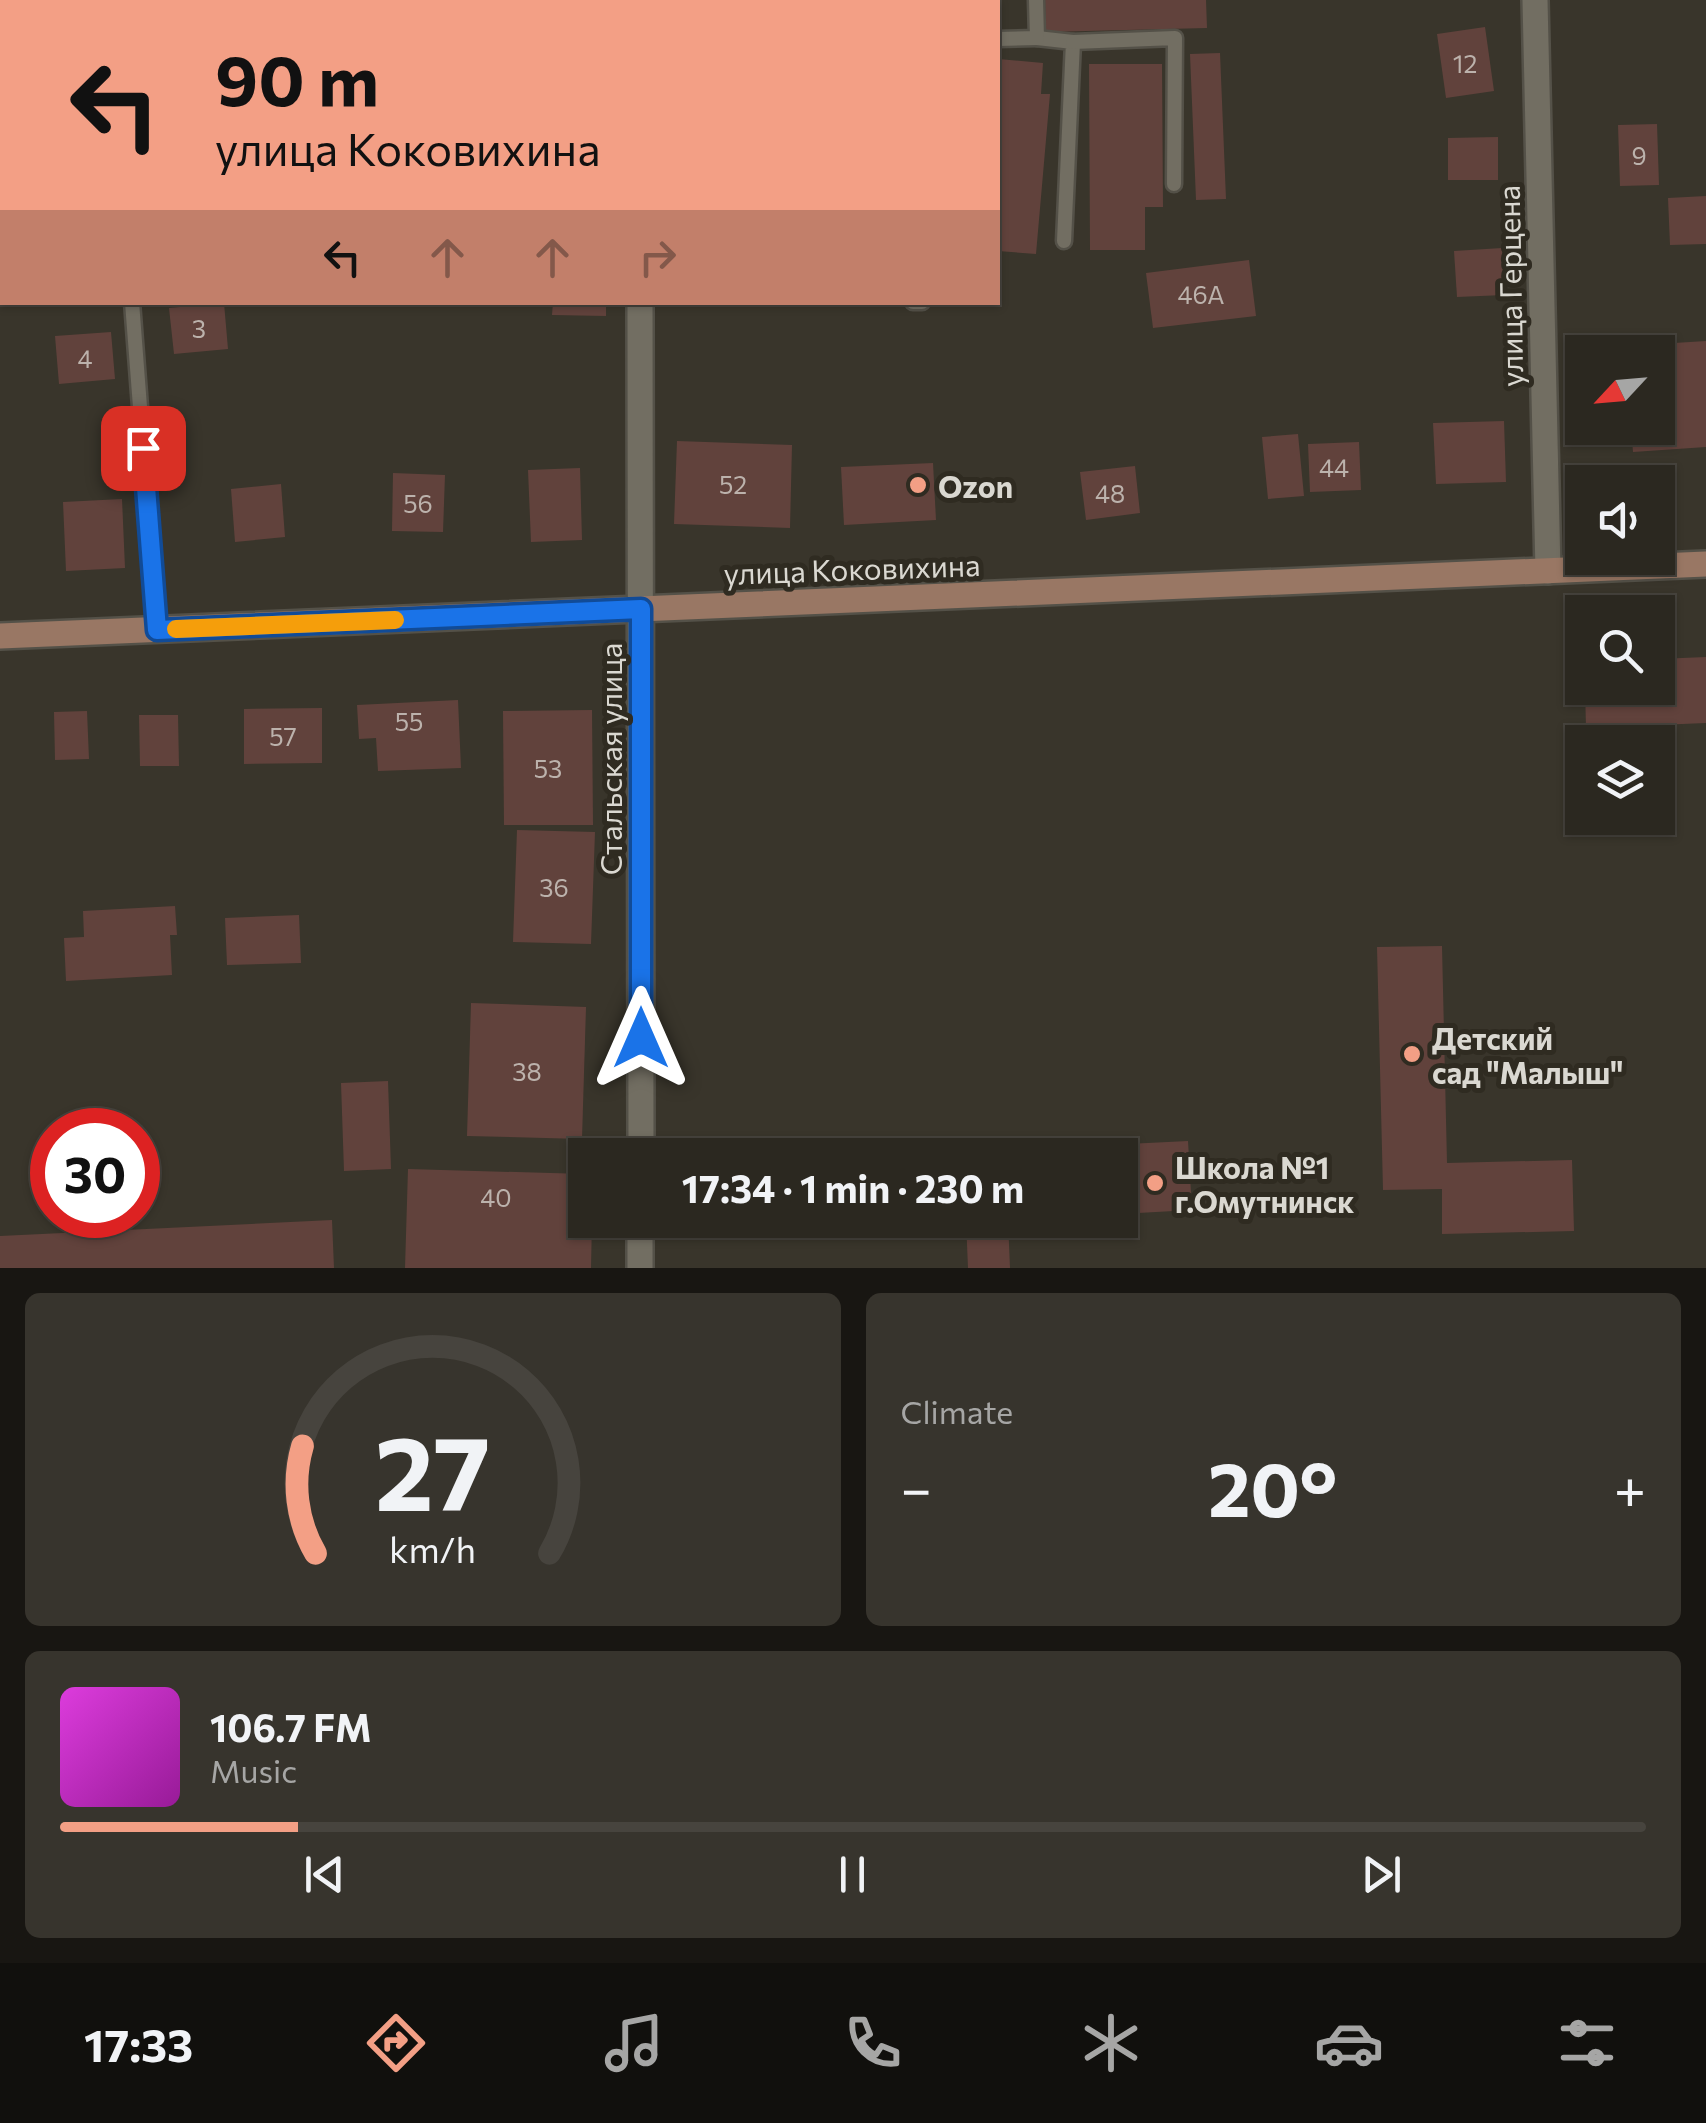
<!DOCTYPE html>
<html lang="en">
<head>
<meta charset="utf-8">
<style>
	body { margin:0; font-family:Commissioner,sans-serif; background:#37342d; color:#f1f3f6; height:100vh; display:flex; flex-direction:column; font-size:38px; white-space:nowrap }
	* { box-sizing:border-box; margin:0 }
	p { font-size:32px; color:#a6a6a5 }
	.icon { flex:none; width:55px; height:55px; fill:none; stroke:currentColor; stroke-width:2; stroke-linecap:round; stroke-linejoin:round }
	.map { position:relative; height:1268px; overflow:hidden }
	.panel { display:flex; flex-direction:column; gap:25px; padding:25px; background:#181612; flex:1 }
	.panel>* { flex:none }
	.top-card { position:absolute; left:0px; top:0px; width:1000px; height:305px; box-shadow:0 2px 8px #0004,0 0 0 2px #47443e; background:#f39f85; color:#111; overflow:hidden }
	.needle { width:65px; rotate:244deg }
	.controls { position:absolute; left:1565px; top:335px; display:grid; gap:20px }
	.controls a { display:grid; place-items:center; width:110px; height:110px; border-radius:0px; background:#2b2820; box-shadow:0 2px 8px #0004,0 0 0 2px #47443e; font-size:50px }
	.speed { position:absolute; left:30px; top:1108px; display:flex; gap:20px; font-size:50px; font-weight:700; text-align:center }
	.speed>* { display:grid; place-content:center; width:130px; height:130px; border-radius:50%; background:#2b2820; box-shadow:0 2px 8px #0004,0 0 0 2px #47443e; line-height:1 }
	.speed .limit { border:15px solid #d22; background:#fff; color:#111 }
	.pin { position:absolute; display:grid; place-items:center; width:85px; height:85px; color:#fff; margin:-42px; border-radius:20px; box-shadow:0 5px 15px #0006 }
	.me { position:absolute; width:110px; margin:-55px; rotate:0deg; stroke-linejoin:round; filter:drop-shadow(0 0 8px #0008) }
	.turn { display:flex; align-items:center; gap:35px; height:210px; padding:0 50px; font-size:45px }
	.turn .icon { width:130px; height:130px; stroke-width:2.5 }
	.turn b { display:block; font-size:70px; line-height:85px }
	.lanes { display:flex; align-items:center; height:95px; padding:0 50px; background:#0003; justify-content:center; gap:50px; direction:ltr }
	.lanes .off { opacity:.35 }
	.big { font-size:75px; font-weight:700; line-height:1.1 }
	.panel .card { flex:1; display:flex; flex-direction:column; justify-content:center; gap:15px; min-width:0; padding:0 35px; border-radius:15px; background:#37342d }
	.panel .dial { align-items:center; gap:0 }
	.dial svg { height:260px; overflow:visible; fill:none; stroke:#47443e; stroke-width:7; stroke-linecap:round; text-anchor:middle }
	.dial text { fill:#f1f3f6; stroke:none }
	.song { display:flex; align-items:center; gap:30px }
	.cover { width:120px; height:120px; border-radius:15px; background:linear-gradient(135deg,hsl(300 70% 55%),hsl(300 70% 35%)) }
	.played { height:10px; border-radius:5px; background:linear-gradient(90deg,#f39f85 15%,#47443e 15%) }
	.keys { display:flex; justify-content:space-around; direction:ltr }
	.heat { display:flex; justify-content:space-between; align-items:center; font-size:55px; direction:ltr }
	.panel .tiles { flex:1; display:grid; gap:25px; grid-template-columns:1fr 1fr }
	.card:last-child { grid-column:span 2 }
	.trip { position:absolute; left:568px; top:1138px; width:570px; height:100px; border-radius:0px; background:#2b2820; box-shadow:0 2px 8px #0004,0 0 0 2px #47443e; font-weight:700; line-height:100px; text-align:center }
	.menu { display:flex; height:160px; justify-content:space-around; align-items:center; background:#11100d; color:#a6a6a5 }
	.menu .icon { width:70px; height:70px }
	.menu .current { color:#f39f85 }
	.menu b { font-size:45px; color:#f1f3f6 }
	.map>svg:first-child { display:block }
	.building { fill:#61423c }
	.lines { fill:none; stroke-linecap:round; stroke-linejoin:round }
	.lane-casing { stroke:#545148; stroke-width:19 }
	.street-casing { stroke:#545148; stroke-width:30 }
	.secondary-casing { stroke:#545148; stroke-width:30 }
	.lane { stroke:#726e62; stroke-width:14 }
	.street { stroke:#726e62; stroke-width:25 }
	.secondary { stroke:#997764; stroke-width:25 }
	.route-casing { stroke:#114b97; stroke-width:25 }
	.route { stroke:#1a73e8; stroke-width:18 }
	.slow { stroke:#f59e0b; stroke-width:18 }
	.poi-dot { fill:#f39f85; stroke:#2f2b21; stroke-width:4 }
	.labels { text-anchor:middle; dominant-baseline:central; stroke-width:10; stroke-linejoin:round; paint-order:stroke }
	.number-label { font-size:25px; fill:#bcb2ac }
	.street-label { font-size:30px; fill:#dad8d1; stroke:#2f2b21 }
	.poi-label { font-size:30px; font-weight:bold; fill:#dad8d1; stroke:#2f2b21; text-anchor:start }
</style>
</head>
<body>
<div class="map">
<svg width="1706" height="1268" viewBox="0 0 1706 1268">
	<rect width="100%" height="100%" fill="#39352b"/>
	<g class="building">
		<path d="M1045 0H1206L1207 28 1046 32Z"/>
		<path d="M1485 27 1494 91 1446 98 1437 34Z"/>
		<path d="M1220 53 1226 199 1196 200 1190 54Z"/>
		<path d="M998 59 1043 63 1041 94H1050L1036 254 998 251Z"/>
		<path d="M1089 64H1162L1163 207H1145V250H1090Z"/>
		<path d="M1657 124 1659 185 1620 186 1618 125Z"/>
		<path d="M1498 137V180H1448V138Z"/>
		<path d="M1706 196V244L1670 245 1668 198Z"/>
		<path d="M1502 248 1504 295 1457 297 1454 251Z"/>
		<path d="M1249 260 1256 316 1153 328 1146 273Z"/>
		<path d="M553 302H606V316L552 315Z"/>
		<path d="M224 303 228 349 174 354 169 308Z"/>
		<path d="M111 332 115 379 59 384 55 336Z"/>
		<path d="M1706 341V447L1633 452 1631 428H1658V352H1627L1626 346Z"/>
		<path d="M1504 421 1506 482 1436 484 1433 423Z"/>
		<path d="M1298 434 1304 496 1268 499 1262 437Z"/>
		<path d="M677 441 792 445 790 528 674 524Z"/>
		<path d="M1359 442 1361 490 1310 492 1308 444Z"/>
		<path d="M933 463 936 520 844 525 841 467Z"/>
		<path d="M1135 466 1140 513 1086 520 1080 472Z"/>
		<path d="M580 468 582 540 531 542 528 470Z"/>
		<path d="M393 473 445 475 443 532 392 531Z"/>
		<path d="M281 484 285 537 235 542 231 489Z"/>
		<path d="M122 499 125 568 66 571 63 502Z"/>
		<path d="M1706 657V723L1586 728 1585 688H1658V659Z"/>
		<path d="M458 700 461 768 378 771 376 738 359 739 357 705Z"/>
		<path d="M322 708V763L244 764V709Z"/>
		<path d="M592 710 593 825H504L503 711Z"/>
		<path d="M87 711 89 759 55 760 54 712Z"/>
		<path d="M139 715H178L179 766H140Z"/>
		<path d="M517 830 595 832 591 944 513 942Z"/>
		<path d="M175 906 177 935H170L172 975 66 981 64 938 84 937 83 911Z"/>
		<path d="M299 915 301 963 227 965 225 918Z"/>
		<path d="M1442 946 1447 1163 1572 1160 1574 1231 1442 1234V1189L1383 1190 1377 947Z"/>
		<path d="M471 1003 586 1007 582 1139 467 1136Z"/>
		<path d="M388 1081 391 1169 344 1171 341 1083Z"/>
		<path d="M1188 1141 1192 1210 1120 1214V1155H965V1152Z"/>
		<path d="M408 1169 585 1174V1220H592L591 1268H405Z"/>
		<path d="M332 1220 334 1268H0V1236Z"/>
		<path d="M785 1220H863V1223L785 1227Z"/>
		<path d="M966 1220H1008L1010 1268H968Z"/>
	</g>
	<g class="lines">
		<g class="lane-casing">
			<g id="lane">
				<path d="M106 0V2"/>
				<path d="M934 0 942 2"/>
				<path d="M865 2 867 0"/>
				<path d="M1037 38 1073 42 1064 241"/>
				<path d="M998 39 1037 38 1036 0"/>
				<path d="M1073 42 1175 38 1174 184"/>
				<path d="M132 302 157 630"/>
				<path d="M913 302H922"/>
			</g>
		</g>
		<g class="street-casing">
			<g id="street">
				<path d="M639 0V2"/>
				<path d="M1535 0 1548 571"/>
				<path d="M640 302 641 1155"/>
				<path d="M640 1268V1220"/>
			</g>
		</g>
		<g class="secondary-casing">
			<path id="secondary" d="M0 636 1706 564"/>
		</g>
		<use href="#lane" class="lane"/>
		<use href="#street" class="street"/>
		<use href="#secondary" class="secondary"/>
	</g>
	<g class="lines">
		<g class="route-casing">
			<path id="route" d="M143 448 157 630 641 609V1038"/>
		</g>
		<use href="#route" class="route"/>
		<path class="slow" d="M176 629 395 620"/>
	</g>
	<g class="poi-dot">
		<circle cx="918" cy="485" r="10"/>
		<circle cx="1412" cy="1054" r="10"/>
		<circle cx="1155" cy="1183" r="10"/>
	</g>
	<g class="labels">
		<g class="number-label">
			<text x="1465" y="63">12</text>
			<text x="1639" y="155">9</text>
			<text x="1201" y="294">46А</text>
			<text x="199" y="328">3</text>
			<text x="85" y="358">4</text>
			<text x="1334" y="467">44</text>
			<text x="733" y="484">52</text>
			<text x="1110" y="493">48</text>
			<text x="418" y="503">56</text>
			<text x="409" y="721">55</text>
			<text x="283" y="736">57</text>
			<text x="548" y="768">53</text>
			<text x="554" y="887">36</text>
			<text x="527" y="1071">38</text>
			<text x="496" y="1197">40</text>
		</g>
		<g class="street-label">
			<text transform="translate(1509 286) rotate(-91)">улица Герцена</text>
			<text transform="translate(852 568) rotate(-2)">улица Коковихина</text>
			<text transform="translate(609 759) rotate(-90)">Стальская улица</text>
		</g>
		<g class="poi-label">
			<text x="938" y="485">Ozon</text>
			<text x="1432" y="1037">Детский<tspan x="1432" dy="34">сад "Малыш"</tspan></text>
			<text x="1175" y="1166">Школа №1<tspan x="1175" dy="34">г.Омутнинск</tspan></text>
		</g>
	</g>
</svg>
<div class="controls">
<a><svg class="needle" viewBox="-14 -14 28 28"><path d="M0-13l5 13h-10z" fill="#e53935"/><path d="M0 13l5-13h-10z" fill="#a6a6a5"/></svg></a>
<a><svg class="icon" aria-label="sound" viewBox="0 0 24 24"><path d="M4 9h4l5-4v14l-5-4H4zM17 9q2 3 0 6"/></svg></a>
<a><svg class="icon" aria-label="search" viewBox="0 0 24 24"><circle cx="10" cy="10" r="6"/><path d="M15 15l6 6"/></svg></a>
<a><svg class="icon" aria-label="layers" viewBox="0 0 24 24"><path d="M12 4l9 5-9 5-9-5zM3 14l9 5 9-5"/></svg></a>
</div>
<div class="speed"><div class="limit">30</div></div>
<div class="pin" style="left:143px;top:448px;background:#d93025"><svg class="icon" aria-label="arrive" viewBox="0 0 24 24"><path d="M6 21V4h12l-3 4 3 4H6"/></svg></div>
<svg class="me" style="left:641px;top:1038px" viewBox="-20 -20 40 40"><path d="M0-17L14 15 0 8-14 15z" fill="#1a73e8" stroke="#fff" stroke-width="4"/></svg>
<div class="trip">17:34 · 1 min · 230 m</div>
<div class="top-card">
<div class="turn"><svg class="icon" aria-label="left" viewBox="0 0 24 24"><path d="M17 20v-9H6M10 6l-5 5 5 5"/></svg><div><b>90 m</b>улица Коковихина</div></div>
<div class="lanes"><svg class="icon" aria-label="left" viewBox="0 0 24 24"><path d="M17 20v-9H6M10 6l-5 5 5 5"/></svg><svg class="icon off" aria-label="ahead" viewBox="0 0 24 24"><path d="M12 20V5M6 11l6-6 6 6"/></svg><svg class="icon off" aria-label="ahead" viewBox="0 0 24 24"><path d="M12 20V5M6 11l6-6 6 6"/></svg><svg class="icon off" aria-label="right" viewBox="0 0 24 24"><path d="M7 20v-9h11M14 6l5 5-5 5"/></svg></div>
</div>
</div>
<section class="panel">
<div class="tiles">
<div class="card dial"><svg viewBox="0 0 100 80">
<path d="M14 69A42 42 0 1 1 86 69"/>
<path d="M14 69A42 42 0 0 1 10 36" stroke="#f39f85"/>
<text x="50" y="56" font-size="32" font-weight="700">27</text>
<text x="50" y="72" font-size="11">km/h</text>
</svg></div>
<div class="card"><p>Climate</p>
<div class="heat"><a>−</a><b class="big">20°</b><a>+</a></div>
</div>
<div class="card">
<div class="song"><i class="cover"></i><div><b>106.7 FM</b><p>Music</p></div></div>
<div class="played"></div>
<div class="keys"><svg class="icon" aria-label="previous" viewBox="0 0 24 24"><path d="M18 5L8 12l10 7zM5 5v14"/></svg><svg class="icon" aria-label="pause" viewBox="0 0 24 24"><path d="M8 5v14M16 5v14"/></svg><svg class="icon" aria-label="next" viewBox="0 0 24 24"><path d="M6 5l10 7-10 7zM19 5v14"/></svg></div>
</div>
</div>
</section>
<nav class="menu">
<b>17:33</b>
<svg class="icon current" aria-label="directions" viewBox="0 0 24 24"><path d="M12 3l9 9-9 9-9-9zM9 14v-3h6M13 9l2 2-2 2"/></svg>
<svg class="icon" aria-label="music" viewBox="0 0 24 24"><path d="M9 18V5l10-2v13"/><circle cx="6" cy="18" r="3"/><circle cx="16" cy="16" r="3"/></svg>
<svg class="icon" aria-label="phone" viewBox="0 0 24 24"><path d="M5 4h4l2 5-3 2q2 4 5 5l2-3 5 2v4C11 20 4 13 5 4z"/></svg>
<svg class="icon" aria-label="climate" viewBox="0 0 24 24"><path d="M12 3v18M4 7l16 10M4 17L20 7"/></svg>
<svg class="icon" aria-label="car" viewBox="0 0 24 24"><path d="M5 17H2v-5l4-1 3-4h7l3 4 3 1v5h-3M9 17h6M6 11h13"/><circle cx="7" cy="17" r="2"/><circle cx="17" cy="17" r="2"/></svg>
<svg class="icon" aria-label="filters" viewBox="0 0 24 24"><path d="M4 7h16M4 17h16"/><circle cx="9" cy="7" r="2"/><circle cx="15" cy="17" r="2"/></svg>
</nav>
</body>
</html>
